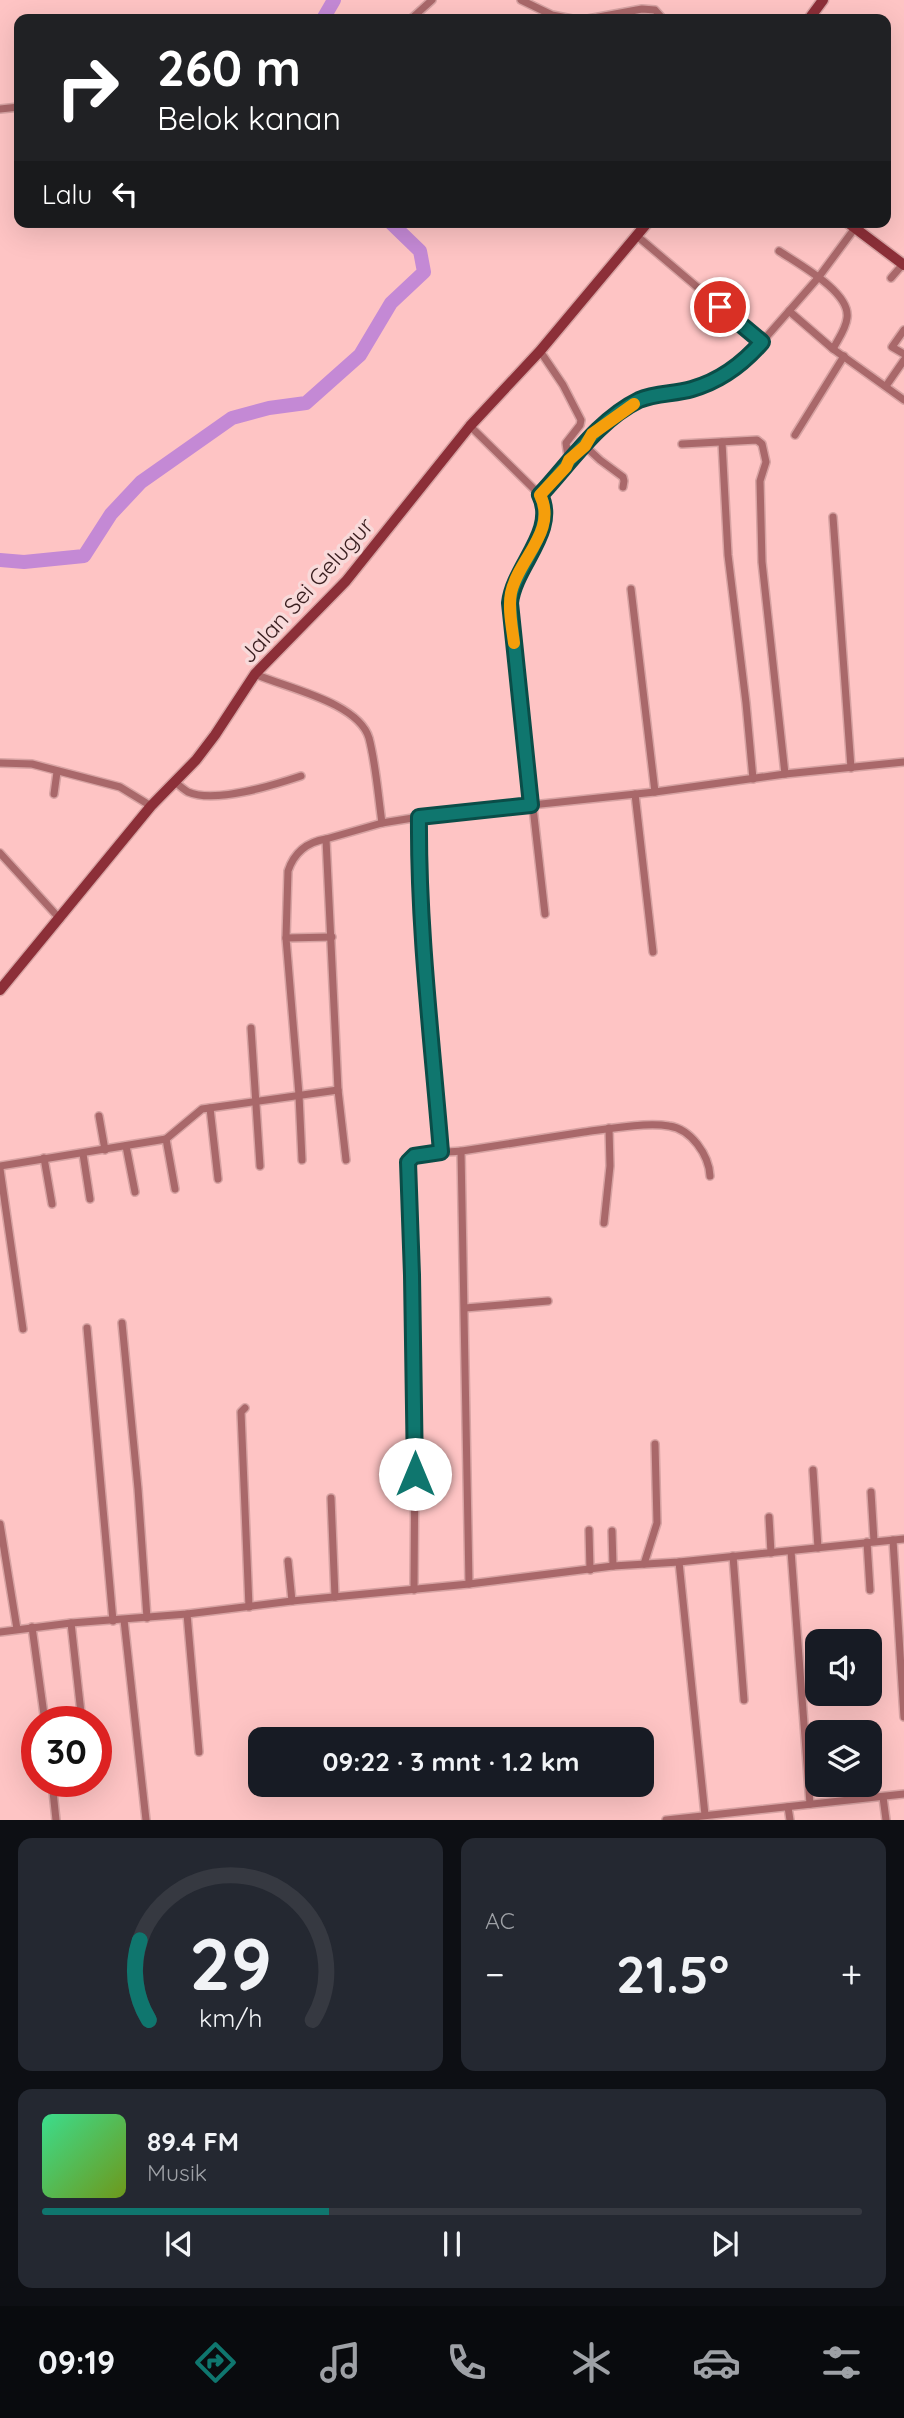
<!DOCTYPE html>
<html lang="id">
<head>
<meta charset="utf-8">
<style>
	body { margin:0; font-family:Quicksand,sans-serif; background:#242831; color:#f1f3f6; height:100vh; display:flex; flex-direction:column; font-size:26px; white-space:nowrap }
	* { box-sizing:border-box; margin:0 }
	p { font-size:23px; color:#9ea1a6 }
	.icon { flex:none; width:38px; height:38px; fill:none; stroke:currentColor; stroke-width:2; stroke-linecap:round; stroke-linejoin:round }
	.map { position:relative; height:1820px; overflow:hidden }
	.drawer { display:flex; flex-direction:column; gap:18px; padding:18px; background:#0d0f14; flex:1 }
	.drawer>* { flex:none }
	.hud { position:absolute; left:14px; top:14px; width:877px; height:214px; border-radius:14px; box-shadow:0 7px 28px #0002; background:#202124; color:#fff; overflow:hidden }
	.buttons { position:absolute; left:805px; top:1629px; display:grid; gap:14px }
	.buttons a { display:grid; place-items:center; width:77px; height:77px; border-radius:14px; background:#171b24; box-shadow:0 7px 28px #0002; font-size:35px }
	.speed { position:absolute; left:21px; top:1706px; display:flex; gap:14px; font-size:35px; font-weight:700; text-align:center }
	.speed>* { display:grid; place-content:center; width:91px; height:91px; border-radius:50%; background:#171b24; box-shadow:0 7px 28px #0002; line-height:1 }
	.speed .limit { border:10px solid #d22; background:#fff; color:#111 }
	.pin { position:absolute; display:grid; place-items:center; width:60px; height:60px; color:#fff; margin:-30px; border:4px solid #fff; border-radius:50%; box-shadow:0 2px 7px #0007 }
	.me { position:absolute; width:77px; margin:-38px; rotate:0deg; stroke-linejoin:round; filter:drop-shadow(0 0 5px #0008) }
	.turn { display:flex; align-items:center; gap:24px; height:147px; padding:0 28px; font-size:32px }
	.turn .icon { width:91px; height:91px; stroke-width:2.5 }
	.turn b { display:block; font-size:49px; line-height:60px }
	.then { display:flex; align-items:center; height:66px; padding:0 28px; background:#0003; gap:14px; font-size:26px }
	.big { font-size:52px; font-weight:700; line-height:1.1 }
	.drawer .tile { flex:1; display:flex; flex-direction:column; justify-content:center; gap:10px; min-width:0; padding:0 24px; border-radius:14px; background:#242831 }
	.drawer .dial { align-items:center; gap:0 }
	.dial svg { height:182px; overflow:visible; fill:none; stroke:#363941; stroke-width:7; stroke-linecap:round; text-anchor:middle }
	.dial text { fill:#f1f3f6; stroke:none }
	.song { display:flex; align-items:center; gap:21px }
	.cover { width:84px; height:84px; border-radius:10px; background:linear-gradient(135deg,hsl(150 70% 55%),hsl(80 70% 35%)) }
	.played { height:7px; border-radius:4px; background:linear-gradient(90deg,#0f766e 35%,#363941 35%) }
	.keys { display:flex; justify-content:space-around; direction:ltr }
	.heat { display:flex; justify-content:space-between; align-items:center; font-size:38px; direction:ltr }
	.drawer .tiles { flex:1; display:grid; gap:18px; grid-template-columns:1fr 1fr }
	.tile:last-child { grid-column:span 2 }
	.trip { position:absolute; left:248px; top:1727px; width:406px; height:70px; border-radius:14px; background:#171b24; box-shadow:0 7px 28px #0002; font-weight:700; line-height:70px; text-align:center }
	.menu { display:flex; height:112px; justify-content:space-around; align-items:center; background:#090b0e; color:#9ea1a6 }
	.menu .icon { width:49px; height:49px }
	.menu .on { color:#0f766e }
	.menu b { font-size:32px; color:#f1f3f6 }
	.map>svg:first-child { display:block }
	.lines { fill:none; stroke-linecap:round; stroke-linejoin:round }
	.river { stroke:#c489d5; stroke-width:14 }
	.street-casing { stroke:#d7a3a3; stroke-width:10 }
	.secondary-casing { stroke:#d7a3a3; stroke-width:13 }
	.street { stroke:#a9686a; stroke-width:7 }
	.secondary { stroke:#8c2f38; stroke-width:10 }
	.route-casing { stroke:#0a4d48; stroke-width:18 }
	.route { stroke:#0f766e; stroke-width:12 }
	.slow { stroke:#f59e0b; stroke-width:12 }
	.labels { text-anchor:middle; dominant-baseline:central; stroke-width:7; stroke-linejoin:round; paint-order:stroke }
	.street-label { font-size:23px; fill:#391e1f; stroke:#f8dada }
</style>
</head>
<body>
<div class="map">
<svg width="904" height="1820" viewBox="0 0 904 1820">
	<rect width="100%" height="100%" fill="#fec4c4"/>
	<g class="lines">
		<g class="river">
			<path d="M323 19 334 0"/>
			<path d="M0 560 24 562 84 556 111 514 141 482 232 418 269 408 306 403 360 355 391 303 424 272 420 251 390 222"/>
		</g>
		<g class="street-casing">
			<g id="street">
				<path d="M521 0 552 15 572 19"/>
				<path d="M411 19 432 0"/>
				<path d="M588 19 642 9 655 10 663 19"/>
				<path d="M0 109 19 107"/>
				<path d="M637 236 762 342"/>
				<path d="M779 251C798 264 851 292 847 318 846 329 838 339 833 349"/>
				<path d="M891 278 903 264"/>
				<path d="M789 311 833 349 904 400"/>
				<path d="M904 330 892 347 904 354"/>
				<path d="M886 386 904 360"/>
				<path d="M470 426 540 495 546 511 544 525 514 583 510 603 545 914"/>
				<path d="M795 435 844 356"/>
				<path d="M722 442 728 555 746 703 753 779"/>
				<path d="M682 444 757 440 762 444 766 462 760 481 762 562 785 774"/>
				<path d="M585 446 600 460 623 477 624 481 623 487"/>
				<path d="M569 460 585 446 592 434 639 400 693 389 727 373 747 359 818 278 855 228"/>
				<path d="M540 495 569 463 566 443 580 425 581 420 563 385 540 351"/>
				<path d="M833 517 851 768"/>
				<path d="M631 589 655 792"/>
				<path d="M255 674C286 688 358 702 369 738 376 765 378 795 382 823"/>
				<path d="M0 763 32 764 120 787 151 806"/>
				<path d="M175 782C179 785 184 790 188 792 215 804 274 785 301 776"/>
				<path d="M54 794 57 772"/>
				<path d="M635 794 653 952"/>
				<path d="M419 817C418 928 432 1041 441 1152"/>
				<path d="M0 853 60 919"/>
				<path d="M286 938 288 871C294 853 307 842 326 839"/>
				<path d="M251 1028 260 1166"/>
				<path d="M210 1108 218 1179"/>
				<path d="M99 1116 105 1150"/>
				<path d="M166 1139 175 1189"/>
				<path d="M126 1146 135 1192"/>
				<path d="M461 1151 469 1584"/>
				<path d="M83 1154 90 1199"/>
				<path d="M44 1158 52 1204"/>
				<path d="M302 1160 299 1095 286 938 332 937"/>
				<path d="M346 1160 338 1090 326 839 382 823 419 817 655 792 785 774 904 762"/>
				<path d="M0 1166 166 1139 202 1109 338 1090"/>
				<path d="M0 1169 23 1329"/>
				<path d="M604 1223 610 1166 609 1128"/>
				<path d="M465 1308 548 1301"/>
				<path d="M122 1323 138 1489 147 1618"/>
				<path d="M87 1328 113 1621"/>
				<path d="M245 1408 241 1412 249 1607"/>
				<path d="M813 1470 818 1548"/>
				<path d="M871 1492 874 1541"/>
				<path d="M331 1498 335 1597"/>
				<path d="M769 1517 771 1553"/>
				<path d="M0 1524 17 1629"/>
				<path d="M589 1530 590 1570"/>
				<path d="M612 1531 613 1566"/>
				<path d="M893 1540 904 1717"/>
				<path d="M867 1542 870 1590"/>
				<path d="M791 1551 810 1804"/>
				<path d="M733 1556 744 1700"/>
				<path d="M288 1561 292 1601"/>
				<path d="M679 1562 705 1815"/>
				<path d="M644 1564 657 1523 655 1444"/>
				<path d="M414 1590 415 1450 408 1170 409 1158C426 1151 445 1153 462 1151 503 1145 543 1138 584 1132 607 1129 646 1122 669 1126 691 1129 709 1155 710 1176"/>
				<path d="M187 1614 199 1752"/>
				<path d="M124 1620 146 1820"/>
				<path d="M71 1623 82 1722"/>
				<path d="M32 1627 45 1722"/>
				<path d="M0 1632 71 1623 187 1614 292 1601 469 1584 613 1566 679 1562 904 1539"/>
				<path d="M52 1782 56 1820"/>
				<path d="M883 1797 886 1820"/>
				<path d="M788 1807 790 1820"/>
				<path d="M666 1820 904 1794"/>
			</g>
		</g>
		<g class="secondary-casing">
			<g id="secondary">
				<path d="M809 19 823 0"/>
				<path d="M847 222 904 265"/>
				<path d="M0 990 151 806 196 760 215 735 255 674 346 581 470 426 540 351 648 222"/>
			</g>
		</g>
		<use href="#street" class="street"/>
		<use href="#secondary" class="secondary"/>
	</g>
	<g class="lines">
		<g class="route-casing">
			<path id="route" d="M415 1474 412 1275 408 1162 414 1156 441 1152C432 1041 418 928 419 817L531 805 510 603C514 566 558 531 540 495 570 463 598 420 639 400 655 393 675 394 692 389 720 381 743 364 762 342L720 307"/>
		</g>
		<use href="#route" class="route"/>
		<path class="slow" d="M514 643C512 627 508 608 511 593 518 559 558 531 540 495L566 467 569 460 585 446 592 434 634 404"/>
	</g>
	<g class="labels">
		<g class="street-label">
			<text transform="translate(306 590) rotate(-48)">Jalan Sei Gelugur</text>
		</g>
	</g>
</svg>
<div class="buttons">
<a><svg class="icon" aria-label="sound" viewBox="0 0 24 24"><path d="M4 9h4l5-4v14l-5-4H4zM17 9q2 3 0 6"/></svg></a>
<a><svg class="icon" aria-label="layers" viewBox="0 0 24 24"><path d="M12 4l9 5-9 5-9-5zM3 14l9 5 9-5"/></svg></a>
</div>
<div class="speed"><div class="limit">30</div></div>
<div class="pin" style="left:720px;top:307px;background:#d93025"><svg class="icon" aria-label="arrive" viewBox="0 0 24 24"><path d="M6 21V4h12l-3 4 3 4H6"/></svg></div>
<svg class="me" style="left:415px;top:1474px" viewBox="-20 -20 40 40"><circle r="19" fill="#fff"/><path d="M0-13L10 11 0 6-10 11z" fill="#0f766e"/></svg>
<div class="trip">09:22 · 3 mnt · 1.2 km</div>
<div class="hud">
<div class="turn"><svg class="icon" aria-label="right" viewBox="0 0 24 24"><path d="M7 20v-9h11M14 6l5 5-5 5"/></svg><div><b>260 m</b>Belok kanan</div></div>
<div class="then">Lalu<svg class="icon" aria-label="left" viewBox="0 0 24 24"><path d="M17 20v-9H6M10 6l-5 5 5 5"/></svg></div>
</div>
</div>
<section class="drawer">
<div class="tiles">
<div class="tile dial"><svg viewBox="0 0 100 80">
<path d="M14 69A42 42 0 1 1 86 69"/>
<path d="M14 69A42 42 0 0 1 10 34" stroke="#0f766e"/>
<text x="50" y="56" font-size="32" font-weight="700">29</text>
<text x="50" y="72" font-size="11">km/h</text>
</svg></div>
<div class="tile"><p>AC</p>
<div class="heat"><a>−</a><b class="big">21.5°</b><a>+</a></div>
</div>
<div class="tile">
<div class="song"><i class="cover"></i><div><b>89.4 FM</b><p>Musik</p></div></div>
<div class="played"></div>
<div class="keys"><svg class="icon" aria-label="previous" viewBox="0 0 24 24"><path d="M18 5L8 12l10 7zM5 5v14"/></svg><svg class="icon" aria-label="pause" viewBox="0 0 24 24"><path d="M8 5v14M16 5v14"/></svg><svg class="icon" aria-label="next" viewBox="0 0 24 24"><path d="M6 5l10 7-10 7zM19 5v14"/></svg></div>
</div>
</div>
</section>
<nav class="menu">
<b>09:19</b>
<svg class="icon on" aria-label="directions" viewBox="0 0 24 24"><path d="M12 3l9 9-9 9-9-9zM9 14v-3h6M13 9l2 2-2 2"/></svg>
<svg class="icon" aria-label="music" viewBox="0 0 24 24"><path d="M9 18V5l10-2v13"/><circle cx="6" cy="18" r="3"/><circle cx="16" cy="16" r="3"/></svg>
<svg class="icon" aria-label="phone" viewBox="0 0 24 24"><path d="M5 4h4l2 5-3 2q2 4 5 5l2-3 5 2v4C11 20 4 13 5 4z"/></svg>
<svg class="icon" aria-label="climate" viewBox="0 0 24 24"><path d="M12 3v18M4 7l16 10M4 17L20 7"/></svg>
<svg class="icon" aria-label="car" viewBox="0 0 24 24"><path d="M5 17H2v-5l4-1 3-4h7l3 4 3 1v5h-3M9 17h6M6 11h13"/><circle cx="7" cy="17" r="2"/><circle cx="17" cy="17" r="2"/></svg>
<svg class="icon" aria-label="filters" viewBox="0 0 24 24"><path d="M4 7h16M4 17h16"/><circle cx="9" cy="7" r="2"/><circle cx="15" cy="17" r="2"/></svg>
</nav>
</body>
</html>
